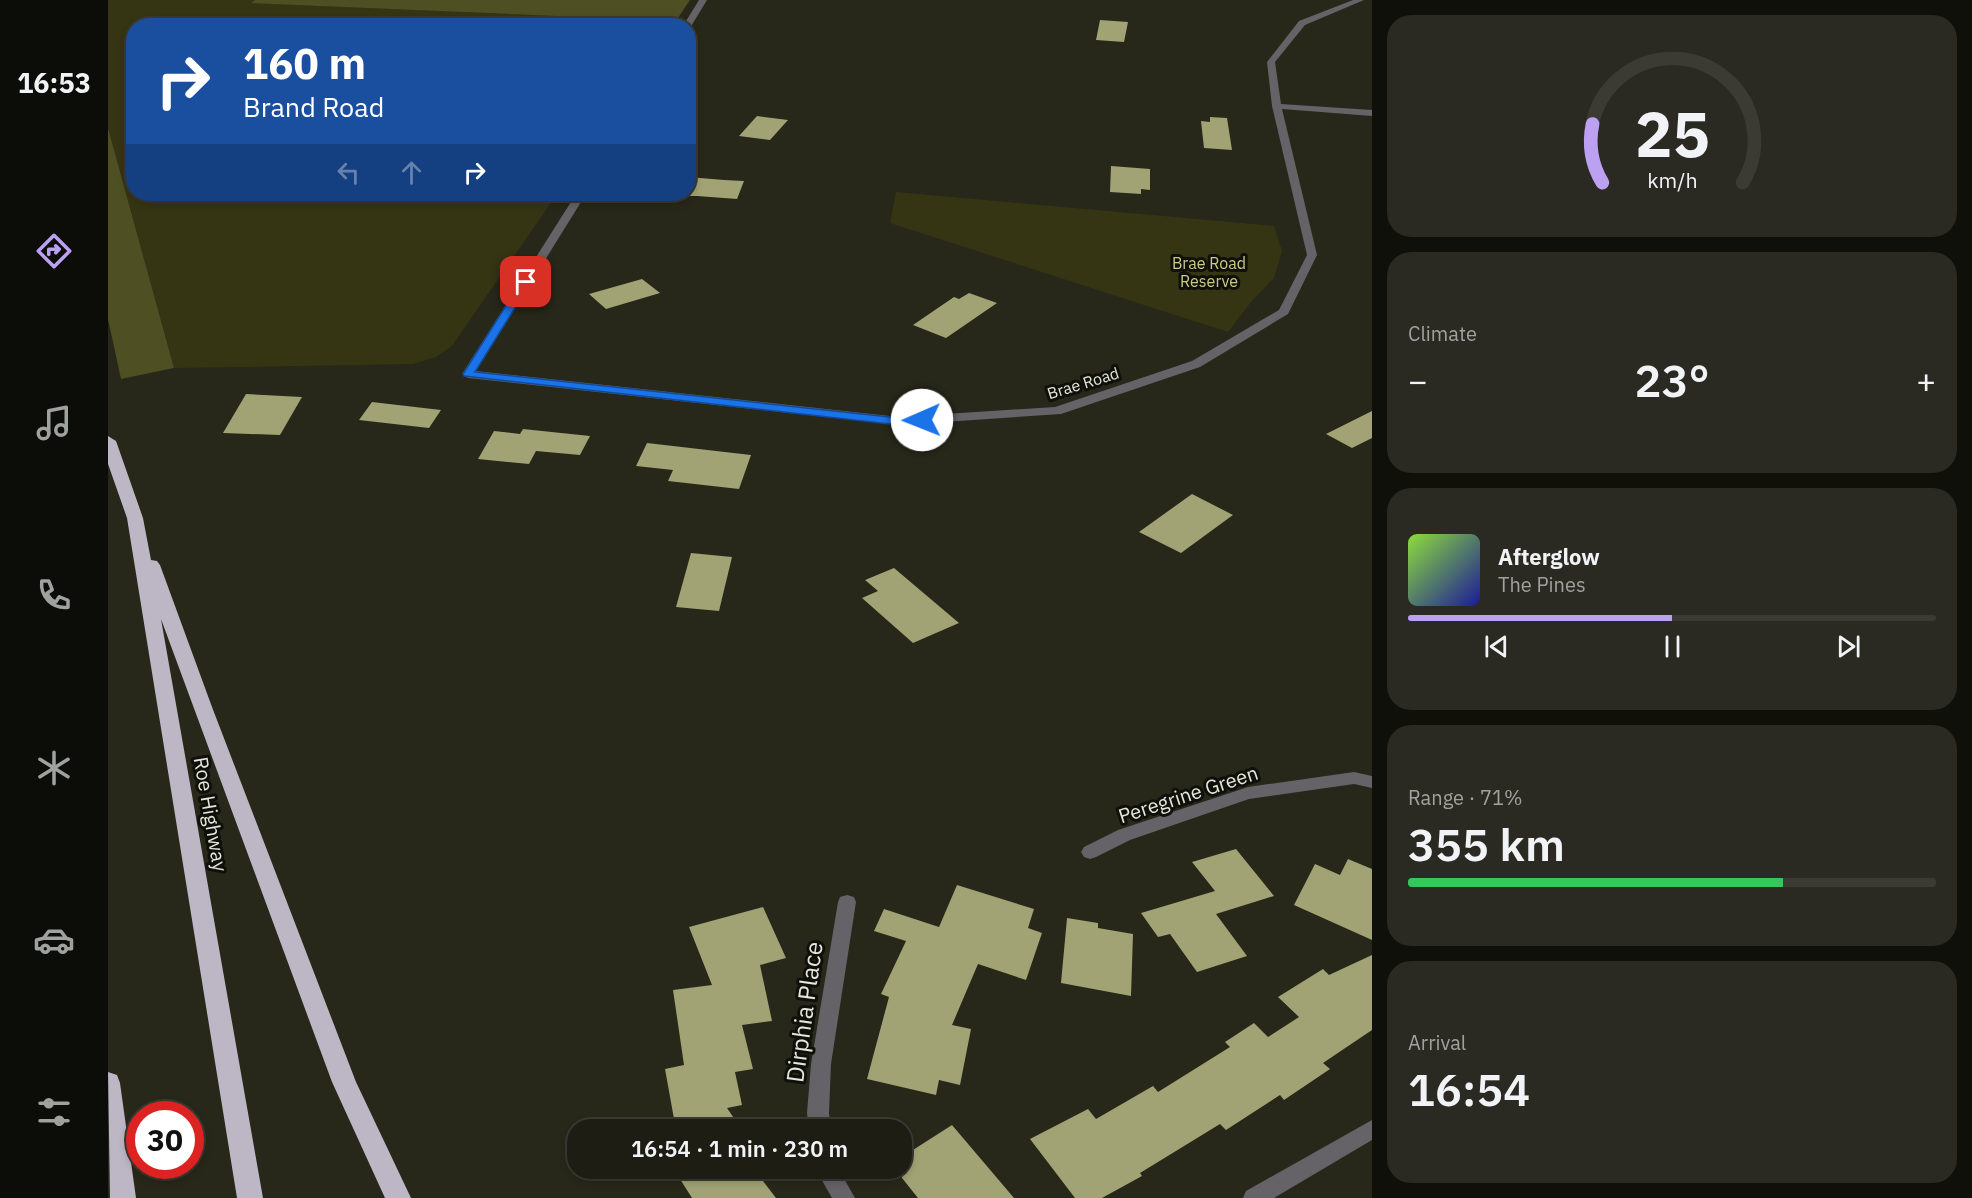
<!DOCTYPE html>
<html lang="en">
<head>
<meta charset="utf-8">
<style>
	body { margin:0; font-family:"IBM Plex Sans",sans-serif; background:#2a2a22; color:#f1f3f6; height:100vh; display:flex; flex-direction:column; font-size:22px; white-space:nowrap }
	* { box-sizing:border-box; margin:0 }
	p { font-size:20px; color:#a0a2a0 }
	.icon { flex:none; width:33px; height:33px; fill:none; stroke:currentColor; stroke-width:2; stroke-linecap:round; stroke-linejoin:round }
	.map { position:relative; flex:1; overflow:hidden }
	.drawer { display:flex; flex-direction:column; gap:15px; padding:15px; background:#10100b; width:600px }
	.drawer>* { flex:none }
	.guide { position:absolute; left:18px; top:18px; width:570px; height:183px; border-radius:24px; box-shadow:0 3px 9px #0003,0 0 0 2px #3b3b34; background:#1a4fa0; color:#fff; overflow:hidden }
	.speed { position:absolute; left:18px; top:1101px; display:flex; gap:12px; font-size:30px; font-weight:700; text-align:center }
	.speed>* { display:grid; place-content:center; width:78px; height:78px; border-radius:50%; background:#1d1d14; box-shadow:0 3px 9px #0003,0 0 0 2px #3b3b34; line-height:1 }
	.speed .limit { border:9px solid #d22; background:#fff; color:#111 }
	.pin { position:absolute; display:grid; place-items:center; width:51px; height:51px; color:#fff; margin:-26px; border-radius:12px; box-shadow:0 3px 9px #0006 }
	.me { position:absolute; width:66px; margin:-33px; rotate:269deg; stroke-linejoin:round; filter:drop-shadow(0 0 4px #0008) }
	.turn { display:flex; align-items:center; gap:21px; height:126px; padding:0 18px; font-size:27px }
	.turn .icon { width:78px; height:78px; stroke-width:2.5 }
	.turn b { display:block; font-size:42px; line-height:51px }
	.lanes { display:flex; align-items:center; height:57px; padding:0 18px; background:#0003; justify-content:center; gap:30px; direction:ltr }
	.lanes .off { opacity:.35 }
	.big { font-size:45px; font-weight:600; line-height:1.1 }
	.drawer .card { flex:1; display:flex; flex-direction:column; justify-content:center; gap:9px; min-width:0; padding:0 21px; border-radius:24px; background:#2a2a22 }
	.drawer .dial { align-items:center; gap:0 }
	.dial svg { height:156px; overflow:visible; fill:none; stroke:#3b3b34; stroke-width:7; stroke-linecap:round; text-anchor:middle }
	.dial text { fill:#f1f3f6; stroke:none }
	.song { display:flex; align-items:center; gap:18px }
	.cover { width:72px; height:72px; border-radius:9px; background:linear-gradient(135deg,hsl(90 70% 55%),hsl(240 70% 35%)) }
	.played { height:6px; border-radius:3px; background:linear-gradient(90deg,#bca0f2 50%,#3b3b34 50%) }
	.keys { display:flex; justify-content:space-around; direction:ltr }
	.heat { display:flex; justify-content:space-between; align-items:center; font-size:33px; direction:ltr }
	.charge { height:9px; border-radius:4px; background:linear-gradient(90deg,#34c759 71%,#3b3b34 0) }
	.trip { position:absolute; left:459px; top:1119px; width:345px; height:60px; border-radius:24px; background:#1d1d14; box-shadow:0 3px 9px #0003,0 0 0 2px #3b3b34; font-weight:600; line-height:60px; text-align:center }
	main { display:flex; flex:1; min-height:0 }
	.tab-bar { display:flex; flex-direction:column; width:108px; justify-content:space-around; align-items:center; background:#0c0c08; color:#a0a2a0 }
	.tab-bar .icon { width:42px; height:42px }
	.tab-bar .active { color:#bca0f2 }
	.tab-bar b { font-size:27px; color:#f1f3f6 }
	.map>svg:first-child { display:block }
	.green { fill:#353514 }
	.forest { fill:#4e4f23 }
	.building { fill:#a1a374 }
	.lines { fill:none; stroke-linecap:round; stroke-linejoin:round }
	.minor { fill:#656268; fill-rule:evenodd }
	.motorway { fill:#bcb6c5; fill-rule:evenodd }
	.route { fill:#1a73e8; stroke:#114b97; stroke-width:1.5 }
	.labels { text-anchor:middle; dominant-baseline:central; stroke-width:6; stroke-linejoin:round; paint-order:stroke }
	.far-park-label { font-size:16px; fill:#cacb83; stroke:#0f100a }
	.far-street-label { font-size:16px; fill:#e5e6dd; stroke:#0f100a }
	.street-label { font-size:20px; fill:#e5e6dd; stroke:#0f100a }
	.near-street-label { font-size:24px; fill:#e5e6dd; stroke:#0f100a }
</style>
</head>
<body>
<main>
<nav class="tab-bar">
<b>16:53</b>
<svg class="icon active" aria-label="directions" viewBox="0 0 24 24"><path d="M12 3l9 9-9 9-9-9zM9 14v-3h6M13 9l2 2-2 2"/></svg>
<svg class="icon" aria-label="music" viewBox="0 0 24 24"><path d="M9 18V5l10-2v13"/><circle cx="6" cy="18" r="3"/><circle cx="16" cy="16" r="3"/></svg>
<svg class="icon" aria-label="phone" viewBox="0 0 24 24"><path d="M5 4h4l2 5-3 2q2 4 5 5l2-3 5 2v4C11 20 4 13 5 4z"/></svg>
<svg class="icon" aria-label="climate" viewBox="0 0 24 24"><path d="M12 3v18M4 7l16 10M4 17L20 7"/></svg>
<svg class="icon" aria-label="car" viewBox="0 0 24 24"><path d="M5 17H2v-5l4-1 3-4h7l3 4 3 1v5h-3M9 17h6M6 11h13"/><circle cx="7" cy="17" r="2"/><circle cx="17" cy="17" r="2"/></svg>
<svg class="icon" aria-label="filters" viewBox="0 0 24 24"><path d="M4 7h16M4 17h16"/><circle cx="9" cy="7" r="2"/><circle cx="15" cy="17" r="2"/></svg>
</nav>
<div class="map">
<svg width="1264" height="1198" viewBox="0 0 1264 1198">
	<rect width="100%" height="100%" fill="#27271a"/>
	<g class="green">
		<path d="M0 0H147L144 3 568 21 565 26H26V194H449L344 346 328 357 305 364 66 368 0 128Z"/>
		<path d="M788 192 1166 226 1174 251 1166 278 1143 302 1120 332 782 223Z"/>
	</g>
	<g class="forest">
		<path d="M147 0H582L568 21 143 3Z"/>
		<path d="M0 128 66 368 13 379 0 319Z"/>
	</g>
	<g class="building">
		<path d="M992 20 1020 22 1016 42 988 40Z"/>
		<path d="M649 116 680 120 662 140 631 136Z"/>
		<path d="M1102 117 1119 118 1124 150 1096 148 1093 121 1102 122Z"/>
		<path d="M1003 166 1042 169V190L1033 189V194L1002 192Z"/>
		<path d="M580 177 616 180 636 181 629 199 589 196H580Z"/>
		<path d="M534 279 552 293 498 309 481 294Z"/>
		<path d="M861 293 889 303 838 338 805 325 846 297 851 299Z"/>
		<path d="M138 394 194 397 172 435 115 433Z"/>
		<path d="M264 402 333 410 321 428 251 420Z"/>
		<path d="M1264 411V438L1244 448 1218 434Z"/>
		<path d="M415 429 482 436 472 455 428 451 421 464 370 459 386 431 412 434Z"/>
		<path d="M539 443 643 455 631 489 560 481 565 470 528 466Z"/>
		<path d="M1084 494 1125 515 1073 553 1031 532Z"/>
		<path d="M583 553 624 557 611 611 568 607Z"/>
		<path d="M786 568 851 623 805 643 754 598 770 591 757 580Z"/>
		<path d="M1128 849 1166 896 1108 914 1139 956 1089 972 1062 934 1050 937 1033 913 1107 891 1084 862Z"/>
		<path d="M1240 859 1264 869V940L1186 905 1207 864 1232 875Z"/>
		<path d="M849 885 926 909 920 928 934 933 918 980 870 964 844 1025 863 1029 852 1085 831 1080 828 1095 759 1079 781 997 773 994 798 941 766 931 776 909 831 927Z"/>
		<path d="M655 907 678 958 652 965 664 1021 634 1025 645 1069 627 1072 634 1105 619 1108 634 1130H568L557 1069 576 1065 565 990 604 985 581 927Z"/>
		<path d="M959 918 990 923V928L1025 934 1023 996 953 983Z"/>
		<path d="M1264 955V1030L1215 1063 1222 1069 1176 1100 1172 1095 1118 1130 1112 1124 1032 1173 1034 1176 994 1198H967L922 1139 980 1109 988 1119 1045 1086 1050 1092 1122 1047 1117 1042 1146 1023 1160 1037 1191 1017 1170 997 1215 969 1221 975Z"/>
		<path d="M844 1125 906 1198H810L794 1178V1157Z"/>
		<path d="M565 1168H645L668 1198H584Z"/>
	</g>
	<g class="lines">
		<g class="minor">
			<path d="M591 0H599L582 28 575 26Z"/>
			<path d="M1245 0H1256L1197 25 1167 62 1173 104 1264 110V116L1174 109 1209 255 1180 314 1092 367 953 414 791 425 360 378 354 374 468 194H478L368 371 791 417 947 407 1084 361 1171 310 1199 255 1164 106 1159 62 1191 21Z"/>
			<path d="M1246 772 1264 776V788L1246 784 1141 799 1022 840 988 857 982 859 976 857 973 852 976 847 1010 830 1140 787Z"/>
			<path d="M739 895 746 897 748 902 723 1064 721 1113 723 1130H701L699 1113 703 1064 730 902 732 897Z"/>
			<path d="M1264 1120V1140L1166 1198H1135L1138 1191Z"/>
			<path d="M707 1168H730L747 1198H724Z"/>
		</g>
		<g class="motorway">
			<path d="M0 436 8 441 35 518 43 560 49 561 52 565 104 707 248 1082 303 1198H277L224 1082 53 619 155 1198H129L19 518 0 464Z"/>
			<path d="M0 1072 9 1075 12 1083 28 1198H2Z"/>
		</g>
	</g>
	<path class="route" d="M418 279 423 282 367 372 791 418 814 416 820 420 814 423 791 425 356 376 355 374 413 282Z"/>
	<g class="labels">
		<g class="far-park-label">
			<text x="1101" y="263">Brae Road<tspan x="1101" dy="18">Reserve</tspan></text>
		</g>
		<g class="far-street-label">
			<text transform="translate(975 383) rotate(-17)">Brae Road</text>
		</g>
		<g class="street-label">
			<text transform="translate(1080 794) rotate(-18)">Peregrine Green</text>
			<text transform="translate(103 814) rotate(80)">Roe Highway</text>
		</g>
		<g class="near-street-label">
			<text transform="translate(696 1012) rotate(-82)">Dirphia Place</text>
		</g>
	</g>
</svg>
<div class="speed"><div class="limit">30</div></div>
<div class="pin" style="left:418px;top:282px;background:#d93025"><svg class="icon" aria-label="arrive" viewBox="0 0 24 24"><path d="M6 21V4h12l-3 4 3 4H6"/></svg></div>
<svg class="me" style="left:814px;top:420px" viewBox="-20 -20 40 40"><circle r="19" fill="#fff"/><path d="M0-13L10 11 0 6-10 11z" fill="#1a73e8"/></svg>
<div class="trip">16:54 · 1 min · 230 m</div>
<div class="guide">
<div class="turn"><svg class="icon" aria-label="right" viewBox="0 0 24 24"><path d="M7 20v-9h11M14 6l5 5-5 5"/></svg><div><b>160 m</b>Brand Road</div></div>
<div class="lanes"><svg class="icon off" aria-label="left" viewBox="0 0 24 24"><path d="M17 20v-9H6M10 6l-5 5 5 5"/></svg><svg class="icon off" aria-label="ahead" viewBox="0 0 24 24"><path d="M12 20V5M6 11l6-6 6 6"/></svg><svg class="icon" aria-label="right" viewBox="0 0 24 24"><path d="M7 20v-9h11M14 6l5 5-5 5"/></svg></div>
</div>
</div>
<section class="drawer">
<div class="card dial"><svg viewBox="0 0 100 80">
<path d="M14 69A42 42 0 1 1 86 69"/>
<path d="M14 69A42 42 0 0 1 9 39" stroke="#bca0f2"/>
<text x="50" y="56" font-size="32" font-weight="700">25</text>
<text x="50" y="72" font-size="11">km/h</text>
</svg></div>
<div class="card"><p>Climate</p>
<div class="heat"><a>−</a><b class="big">23°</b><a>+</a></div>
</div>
<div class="card">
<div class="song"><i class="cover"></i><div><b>Afterglow</b><p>The Pines</p></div></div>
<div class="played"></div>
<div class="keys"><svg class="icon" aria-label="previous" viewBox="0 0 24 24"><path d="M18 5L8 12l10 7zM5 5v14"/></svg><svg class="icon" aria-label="pause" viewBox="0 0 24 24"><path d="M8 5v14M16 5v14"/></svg><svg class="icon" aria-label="next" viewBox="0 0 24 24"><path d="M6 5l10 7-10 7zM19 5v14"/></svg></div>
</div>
<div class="card"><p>Range · 71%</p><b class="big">355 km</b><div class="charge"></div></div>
<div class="card"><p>Arrival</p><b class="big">16:54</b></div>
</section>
</main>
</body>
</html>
